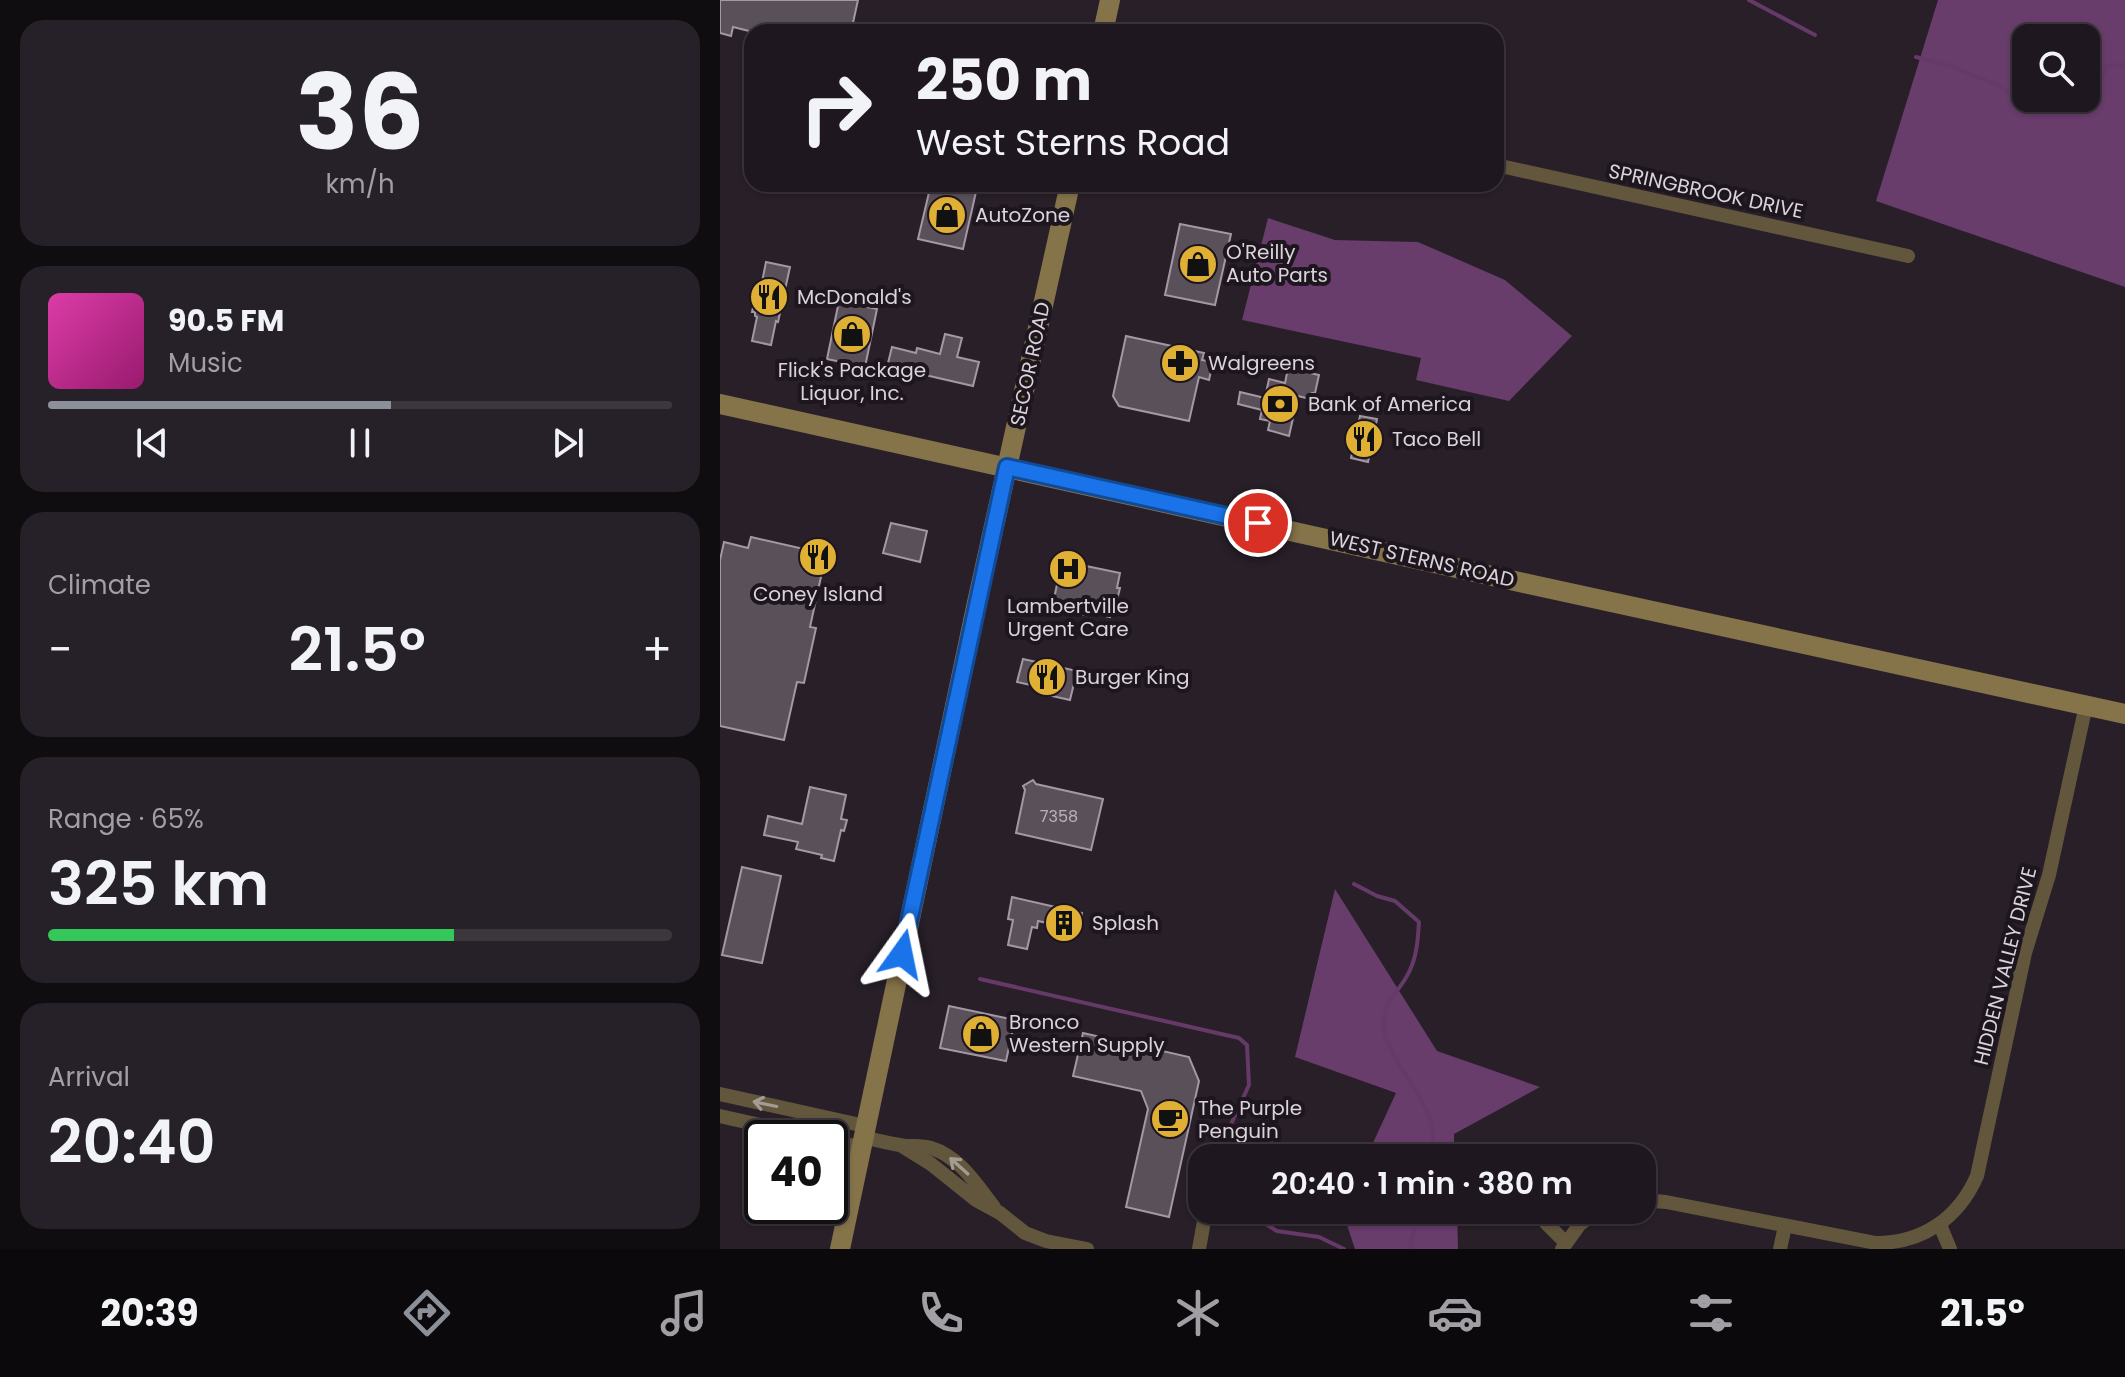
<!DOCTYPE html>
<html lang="en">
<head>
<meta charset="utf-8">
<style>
	body { margin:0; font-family:Poppins,sans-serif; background:#262028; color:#f1f3f6; height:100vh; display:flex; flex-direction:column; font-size:30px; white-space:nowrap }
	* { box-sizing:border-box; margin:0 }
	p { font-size:26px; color:#a19fa4 }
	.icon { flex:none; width:44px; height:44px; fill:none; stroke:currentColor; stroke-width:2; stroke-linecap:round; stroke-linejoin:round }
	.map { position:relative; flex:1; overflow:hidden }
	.drawer { display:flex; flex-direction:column; gap:20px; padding:20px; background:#100d11; width:720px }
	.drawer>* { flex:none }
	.guide { position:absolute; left:24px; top:24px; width:760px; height:168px; border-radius:24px; box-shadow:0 2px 6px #0004,0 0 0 2px #3c363d; background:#1e171f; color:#f1f3f6; overflow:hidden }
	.controls { position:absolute; left:1292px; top:24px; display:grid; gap:16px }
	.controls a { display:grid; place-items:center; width:88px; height:88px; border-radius:16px; background:#1e171f; box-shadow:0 2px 6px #0004,0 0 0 2px #3c363d; font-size:40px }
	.speed { position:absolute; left:24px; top:1120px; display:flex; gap:16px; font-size:40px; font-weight:700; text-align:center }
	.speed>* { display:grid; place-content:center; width:104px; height:104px; border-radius:50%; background:#1e171f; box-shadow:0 2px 6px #0004,0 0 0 2px #3c363d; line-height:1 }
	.speed .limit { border:4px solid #111; border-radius:12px; background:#fff; color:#111 }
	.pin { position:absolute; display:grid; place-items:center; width:68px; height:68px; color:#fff; margin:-34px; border:4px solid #fff; border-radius:50%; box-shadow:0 2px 8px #0007 }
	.me { position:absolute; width:88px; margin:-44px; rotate:12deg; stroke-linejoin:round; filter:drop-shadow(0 0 6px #0008) }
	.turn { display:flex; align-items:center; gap:28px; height:168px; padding:0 40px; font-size:36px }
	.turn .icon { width:104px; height:104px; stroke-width:2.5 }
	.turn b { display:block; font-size:56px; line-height:68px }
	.big { font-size:60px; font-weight:600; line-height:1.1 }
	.drawer .card { flex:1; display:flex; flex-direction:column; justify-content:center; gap:12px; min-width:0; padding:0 28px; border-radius:24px; background:#262028 }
	.drawer .dial { align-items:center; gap:0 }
	.dial b { font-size:104px; line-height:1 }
	.song { display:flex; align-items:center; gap:24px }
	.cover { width:96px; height:96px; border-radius:12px; background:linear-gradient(135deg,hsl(320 70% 55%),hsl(320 70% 35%)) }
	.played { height:8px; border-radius:4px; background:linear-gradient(90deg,#8c9099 55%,#3c363d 55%) }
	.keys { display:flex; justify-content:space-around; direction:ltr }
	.heat { display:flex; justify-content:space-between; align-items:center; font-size:44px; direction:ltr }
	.charge { height:12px; border-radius:6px; background:linear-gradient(90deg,#34c759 65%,#3c363d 0) }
	.trip { position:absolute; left:468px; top:1144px; width:468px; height:80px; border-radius:24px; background:#1e171f; box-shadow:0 2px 6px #0004,0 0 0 2px #3c363d; font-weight:600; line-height:80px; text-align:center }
	.tabs { display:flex; height:128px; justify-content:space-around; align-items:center; background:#0c090c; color:#a19fa4 }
	.tabs .icon { width:56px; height:56px }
	.tabs .selected { color:#8c9099 }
	.tabs b { font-size:36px; color:#f1f3f6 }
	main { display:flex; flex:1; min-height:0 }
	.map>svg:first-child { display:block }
	.forest { fill:#683c6b; fill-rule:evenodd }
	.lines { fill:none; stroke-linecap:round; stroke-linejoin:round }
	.stream { stroke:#653968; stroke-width:4 }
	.building { fill:#5a505a; stroke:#a398a4; stroke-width:2 }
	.street { stroke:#62563d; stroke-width:14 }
	.secondary { stroke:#857349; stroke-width:20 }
	.oneway { stroke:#a49b93 }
	.route-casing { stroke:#114b97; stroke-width:20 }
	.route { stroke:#1a73e8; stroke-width:14 }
	.labels { text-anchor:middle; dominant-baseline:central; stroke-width:8; stroke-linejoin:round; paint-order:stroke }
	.number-label { font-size:16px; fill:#bab3ba }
	.street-label { font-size:20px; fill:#dad4da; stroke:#1e161f }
	.poi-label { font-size:20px; fill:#dad4da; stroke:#1e161f; text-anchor:start }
</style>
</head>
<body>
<main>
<section class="drawer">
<div class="card dial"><b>36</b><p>km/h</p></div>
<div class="card">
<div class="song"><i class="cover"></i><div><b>90.5 FM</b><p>Music</p></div></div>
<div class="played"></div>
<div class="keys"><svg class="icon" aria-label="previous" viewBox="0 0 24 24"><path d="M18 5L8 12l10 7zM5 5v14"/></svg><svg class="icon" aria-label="pause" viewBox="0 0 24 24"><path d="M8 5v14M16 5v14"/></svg><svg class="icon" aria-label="next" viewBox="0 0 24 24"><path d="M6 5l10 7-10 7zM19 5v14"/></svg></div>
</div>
<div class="card"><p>Climate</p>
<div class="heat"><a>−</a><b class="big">21.5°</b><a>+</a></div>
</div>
<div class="card"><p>Range · 65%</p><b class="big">325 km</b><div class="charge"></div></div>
<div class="card"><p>Arrival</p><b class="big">20:40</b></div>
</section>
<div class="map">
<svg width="1405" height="1249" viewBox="0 0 1405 1249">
	<rect width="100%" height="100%" fill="#281f29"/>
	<g class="forest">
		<path d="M1218 0H1405V287L1156 201ZM1366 38V98H1306V38Z"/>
		<path d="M548 218 615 240 698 242 785 280 852 336 789 401 696 380 701 358 522 320Z"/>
		<path d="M615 889 717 1051 820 1087 734 1134V1158H646L676 1093 575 1057Z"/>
		<path d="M622 1210H737L738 1249H635Z"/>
	</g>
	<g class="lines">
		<g class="stream">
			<path d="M1029 0 1095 35"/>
			<path d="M1196 57 1230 66 1280 86 1305 101 1319 103 1332 98"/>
			<path d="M1366 86 1379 82 1387 66 1405 65"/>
			<path d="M634 884 657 896 675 901 699 922C698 938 697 955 690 970 679 995 663 996 664 1030 664 1036 668 1042 670 1047 687 1087 722 1110 711 1158"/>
			<path d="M260 979 519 1038 527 1045 529 1085 512 1122 499 1158"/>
			<path d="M508 1210 522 1220 536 1218 557 1231 599 1237 624 1249"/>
			<path d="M690 1249 698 1210"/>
		</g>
	</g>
	<g class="building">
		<path d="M0 0H138L131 32H33L13 27 11 36 0 33Z"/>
		<path d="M211 184H223L256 192 243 249 198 239Z"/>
		<path d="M460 224 511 234 495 305 445 295Z"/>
		<path d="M46 262 70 267 58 322 56 321 51 345 32 341 37 317 35 316V312H32L39 282H42Z"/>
		<path d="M119 301 157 309 145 367 107 359Z"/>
		<path d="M225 334 242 338 237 357 259 362 253 386 179 369 178 374 166 371 172 347 196 353 197 348 220 354Z"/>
		<path d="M406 336 484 353 482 360 493 362 489 380 479 377 469 421 399 406 393 396Z"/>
		<path d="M568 368 599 375 595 393H592L590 399 578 396 569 436 548 430 550 421 540 419 542 410 518 404 520 392 545 398 549 379 565 383Z"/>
		<path d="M640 416 657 419 648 462 631 458Z"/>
		<path d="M171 523 207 531 200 562 163 553Z"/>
		<path d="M31 537 106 554 90 627 96 628 84 683 77 682 64 740 0 726V560L4 542 28 548Z"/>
		<path d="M342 561 400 573 397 588H400L397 600 394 599 390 617 371 613 370 616 332 608Z"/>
		<path d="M303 659 357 671 350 700 323 694 324 688 297 682Z"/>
		<path d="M313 780 316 784 383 799 371 850 296 833 305 790 303 786Z"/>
		<path d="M90 787 126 795 121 819 127 820 124 831 121 830 114 861 101 858 102 855 76 849 78 842 44 835 48 816 82 824Z"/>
		<path d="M22 867 61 876 42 963 2 955Z"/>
		<path d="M292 897 362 913 359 930 318 921 317 928 312 927 307 949 288 945 293 920 288 919Z"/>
		<path d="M229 1006 295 1020 286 1061 220 1048Z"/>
		<path d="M363 1033 469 1057 479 1081 449 1217 406 1207 428 1109 421 1091 353 1076Z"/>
	</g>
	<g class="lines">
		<g class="street">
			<path d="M776 165 1188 256"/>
			<path d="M0 1094 145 1126"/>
			<path d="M0 1116 97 1138"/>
			<path d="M143 1137C155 1140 168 1143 180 1145 190 1147 200 1145 211 1148 240 1157 256 1184 274 1207"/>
			<path d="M110 1141 141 1147"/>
			<path d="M182 1146 211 1164 256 1200 280 1213 305 1233 326 1241 367 1249"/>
			<path d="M527 1158 553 1131"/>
			<path d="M922 1200 946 1202 1156 1243C1202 1243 1238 1219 1257 1176L1305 953 1329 875 1366 705"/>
			<path d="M820 1210 826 1223 846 1243"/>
			<path d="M1220 1225 1230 1249"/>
			<path d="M479 1249 486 1210"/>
			<path d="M842 1249 860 1224 880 1210"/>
			<path d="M1060 1249 1065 1226"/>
		</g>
		<g class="secondary">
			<path d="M383 32 390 0"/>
			<path d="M0 404 813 585 1405 714"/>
			<path d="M120 1249 256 607 350 184"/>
		</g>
	</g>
	<defs><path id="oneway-shaft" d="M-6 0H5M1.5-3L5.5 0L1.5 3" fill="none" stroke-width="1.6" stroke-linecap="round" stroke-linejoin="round" transform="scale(2)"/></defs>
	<g class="oneway">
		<use href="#oneway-shaft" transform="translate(45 1104) rotate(-168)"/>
		<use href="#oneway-shaft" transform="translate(239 1166) rotate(-138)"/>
	</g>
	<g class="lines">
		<g class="route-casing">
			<path id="route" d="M182 954 287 467 538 523"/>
		</g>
		<use href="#route" class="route"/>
	</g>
	<defs>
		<g id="shop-disc" transform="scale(2)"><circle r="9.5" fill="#dfb034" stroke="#1e161f"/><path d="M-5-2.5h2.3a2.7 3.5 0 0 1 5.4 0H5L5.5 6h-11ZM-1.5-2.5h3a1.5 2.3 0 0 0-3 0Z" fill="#111"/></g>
		<g id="restaurant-disc" transform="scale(2)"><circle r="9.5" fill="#dfb034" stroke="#1e161f"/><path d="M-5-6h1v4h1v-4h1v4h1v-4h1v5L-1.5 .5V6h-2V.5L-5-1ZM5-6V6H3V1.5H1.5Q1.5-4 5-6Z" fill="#111"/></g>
		<g id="pharmacy-disc" transform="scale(2)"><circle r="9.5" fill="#dfb034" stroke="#1e161f"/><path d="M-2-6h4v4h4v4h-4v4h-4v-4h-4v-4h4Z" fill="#111"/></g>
		<g id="bank-disc" transform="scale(2)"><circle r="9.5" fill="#dfb034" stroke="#1e161f"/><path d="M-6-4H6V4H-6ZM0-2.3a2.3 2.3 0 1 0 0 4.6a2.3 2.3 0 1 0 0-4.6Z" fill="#111"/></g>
		<g id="hospital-disc" transform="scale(2)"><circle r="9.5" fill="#dfb034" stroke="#1e161f"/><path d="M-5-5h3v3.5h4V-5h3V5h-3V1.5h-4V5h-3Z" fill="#111"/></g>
		<g id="building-disc" transform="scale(2)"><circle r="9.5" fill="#dfb034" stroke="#1e161f"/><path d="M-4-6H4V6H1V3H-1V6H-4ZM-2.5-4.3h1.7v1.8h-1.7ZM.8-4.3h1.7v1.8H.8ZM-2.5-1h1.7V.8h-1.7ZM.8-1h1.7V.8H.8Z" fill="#111"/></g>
		<g id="cafe-disc" transform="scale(2)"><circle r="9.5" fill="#dfb034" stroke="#1e161f"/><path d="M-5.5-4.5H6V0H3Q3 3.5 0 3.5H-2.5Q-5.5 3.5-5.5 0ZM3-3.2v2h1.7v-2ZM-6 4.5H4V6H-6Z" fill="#111"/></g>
	</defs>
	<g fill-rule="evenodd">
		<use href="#shop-disc" x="227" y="215"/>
		<use href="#shop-disc" x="478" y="264"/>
		<use href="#restaurant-disc" x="49" y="297"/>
		<use href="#shop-disc" x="132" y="334"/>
		<use href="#pharmacy-disc" x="460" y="363"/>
		<use href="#bank-disc" x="560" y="404"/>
		<use href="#restaurant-disc" x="644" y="439"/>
		<use href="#restaurant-disc" x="98" y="557"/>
		<use href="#hospital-disc" x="348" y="569"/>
		<use href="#restaurant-disc" x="327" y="677"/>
		<use href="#building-disc" x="344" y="923"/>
		<use href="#shop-disc" x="261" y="1034"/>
		<use href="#cafe-disc" x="450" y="1119"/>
	</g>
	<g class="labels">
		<g class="number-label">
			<text x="339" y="816">7358</text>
		</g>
		<g class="street-label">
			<text transform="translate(986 191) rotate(12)">SPRINGBROOK DRIVE</text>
			<text transform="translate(310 364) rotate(-78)">SECOR ROAD</text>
			<text transform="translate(702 559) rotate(13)">WEST STERNS ROAD</text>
			<text transform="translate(1285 966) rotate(-76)">HIDDEN VALLEY DRIVE</text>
		</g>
		<g class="poi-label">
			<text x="255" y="215">AutoZone</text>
			<text x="506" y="252">O'Reilly<tspan x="506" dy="23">Auto Parts</tspan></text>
			<text x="77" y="297">McDonald's</text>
			<text x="488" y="363">Walgreens</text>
			<text x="132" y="370" text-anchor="middle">Flick's Package<tspan x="132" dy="23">Liquor, Inc.</tspan></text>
			<text x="588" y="404">Bank of America</text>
			<text x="672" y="439">Taco Bell</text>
			<text x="98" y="594" text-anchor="middle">Coney Island</text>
			<text x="348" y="606" text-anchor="middle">Lambertville<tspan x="348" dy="23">Urgent Care</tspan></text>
			<text x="355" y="677">Burger King</text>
			<text x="372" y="923">Splash</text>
			<text x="289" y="1022">Bronco<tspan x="289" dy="23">Western Supply</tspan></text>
			<text x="478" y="1108">The Purple<tspan x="478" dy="23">Penguin</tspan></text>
		</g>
	</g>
</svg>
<div class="controls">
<a><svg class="icon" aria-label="search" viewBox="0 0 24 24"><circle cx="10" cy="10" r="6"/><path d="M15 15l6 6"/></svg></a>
</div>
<div class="speed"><div class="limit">40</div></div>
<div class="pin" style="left:538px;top:523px;background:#d93025"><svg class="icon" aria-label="arrive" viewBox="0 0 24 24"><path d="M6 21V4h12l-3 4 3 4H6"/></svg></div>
<svg class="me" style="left:182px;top:954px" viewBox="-20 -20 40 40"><path d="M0-17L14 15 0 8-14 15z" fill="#1a73e8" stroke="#fff" stroke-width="4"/></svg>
<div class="trip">20:40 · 1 min · 380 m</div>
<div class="guide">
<div class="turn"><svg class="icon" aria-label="right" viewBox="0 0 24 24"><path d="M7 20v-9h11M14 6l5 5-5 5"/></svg><div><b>250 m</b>West Sterns Road</div></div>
</div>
</div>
</main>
<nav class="tabs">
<b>20:39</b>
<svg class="icon selected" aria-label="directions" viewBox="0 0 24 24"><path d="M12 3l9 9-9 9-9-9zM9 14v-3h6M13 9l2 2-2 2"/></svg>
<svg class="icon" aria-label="music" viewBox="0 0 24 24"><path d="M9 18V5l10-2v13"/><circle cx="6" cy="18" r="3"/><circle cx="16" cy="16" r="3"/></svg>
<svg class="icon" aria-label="phone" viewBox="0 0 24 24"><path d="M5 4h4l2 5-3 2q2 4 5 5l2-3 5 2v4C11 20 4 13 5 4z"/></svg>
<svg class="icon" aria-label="climate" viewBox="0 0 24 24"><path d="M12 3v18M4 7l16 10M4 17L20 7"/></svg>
<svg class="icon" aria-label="car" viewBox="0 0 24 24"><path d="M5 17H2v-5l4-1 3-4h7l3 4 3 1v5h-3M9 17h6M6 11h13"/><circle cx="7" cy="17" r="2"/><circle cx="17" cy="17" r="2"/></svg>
<svg class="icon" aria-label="filters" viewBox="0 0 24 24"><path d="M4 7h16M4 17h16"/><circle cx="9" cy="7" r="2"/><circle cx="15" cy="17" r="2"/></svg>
<b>21.5°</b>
</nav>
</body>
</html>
